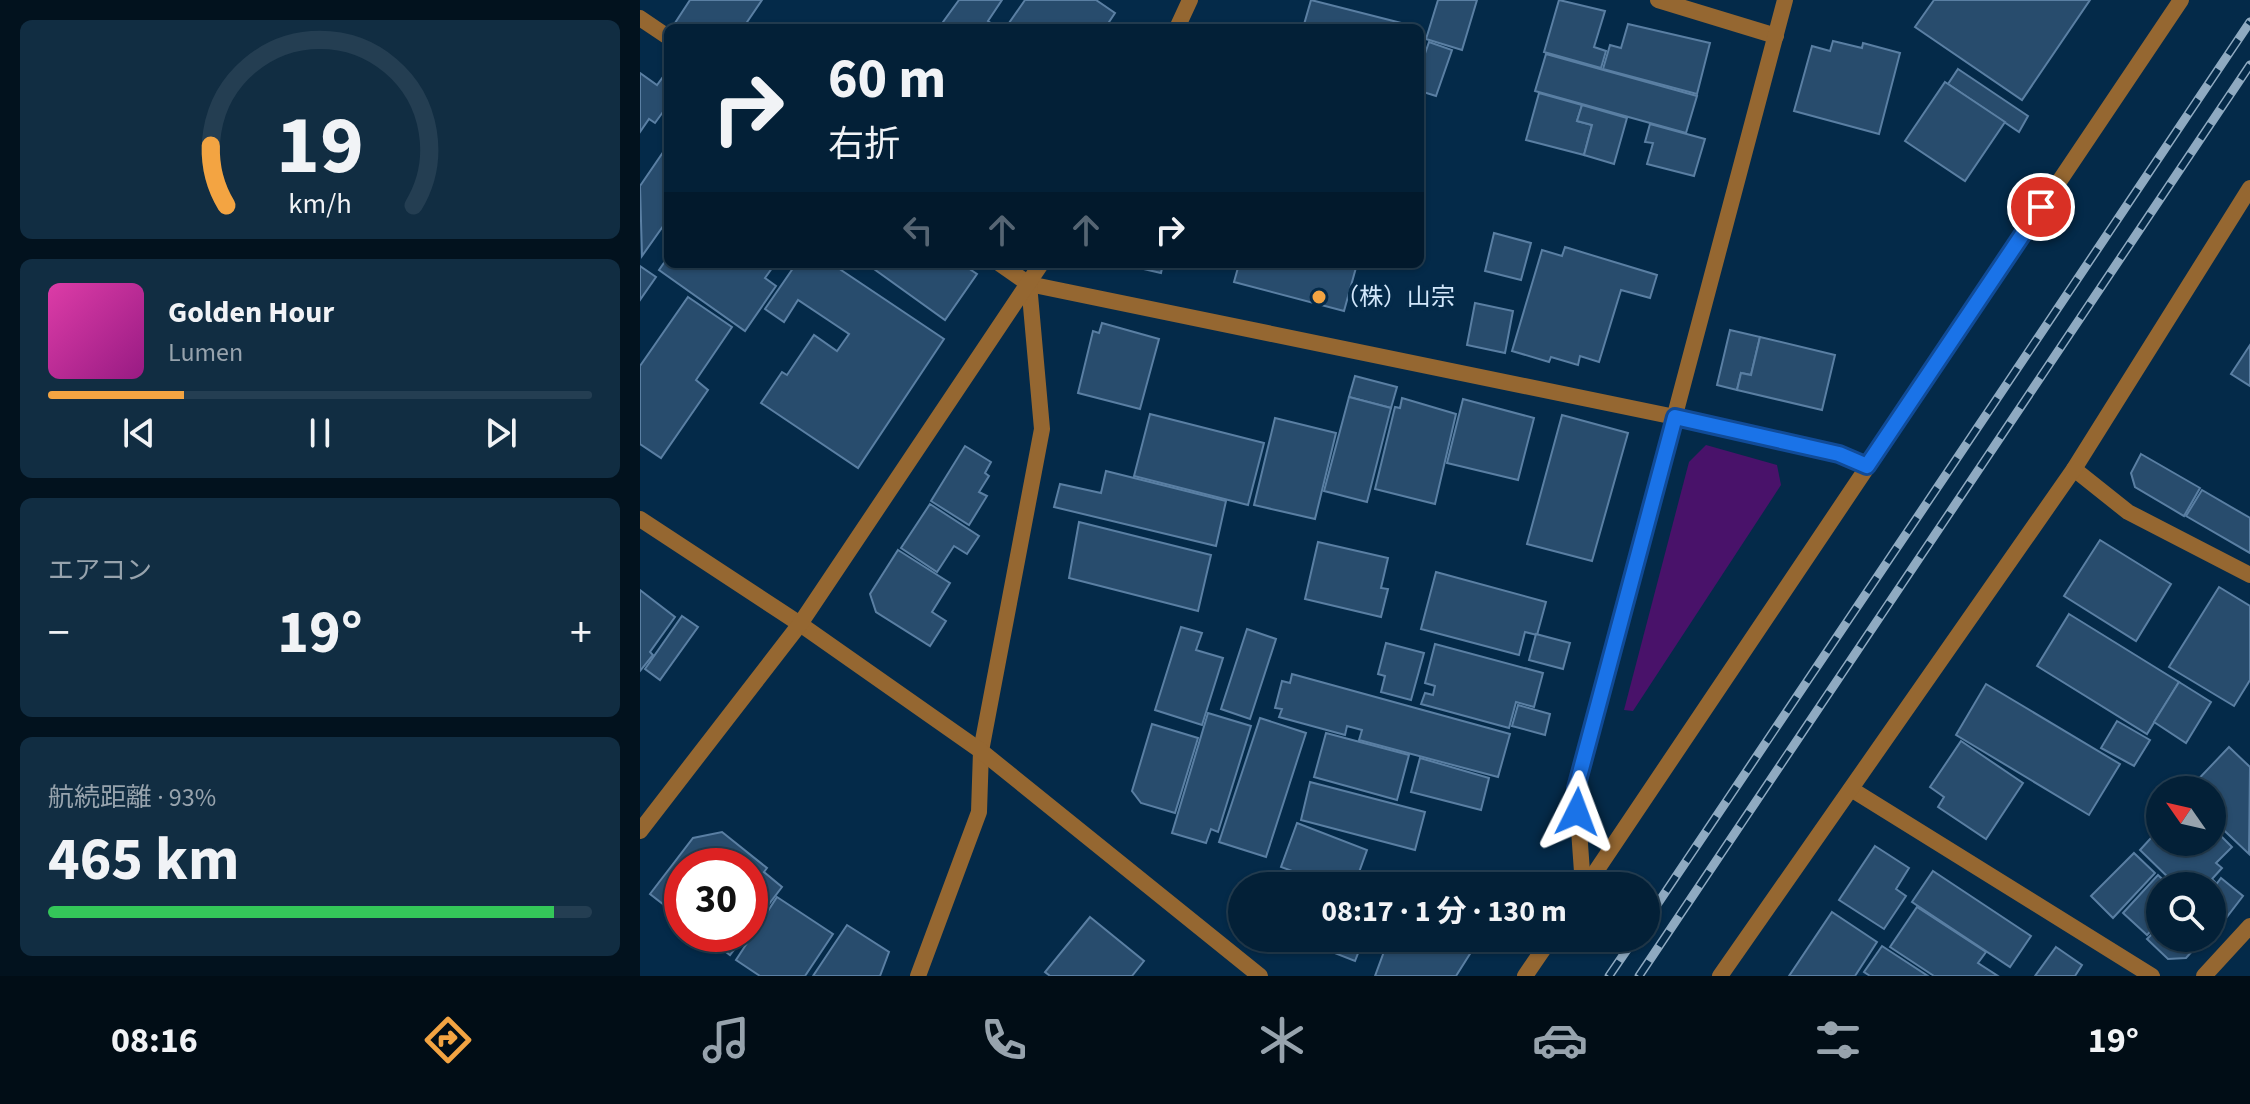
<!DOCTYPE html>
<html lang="ja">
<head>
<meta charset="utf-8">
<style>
	body { margin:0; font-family:"Source Sans 3","Noto Sans JP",sans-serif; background:#112d42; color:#f1f3f6; height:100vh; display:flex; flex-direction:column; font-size:30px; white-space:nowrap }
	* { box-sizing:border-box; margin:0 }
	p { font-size:26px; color:#97a3ad }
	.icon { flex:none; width:44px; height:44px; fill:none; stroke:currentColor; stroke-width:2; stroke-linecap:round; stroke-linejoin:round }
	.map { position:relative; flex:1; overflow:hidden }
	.side { display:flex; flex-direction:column; gap:20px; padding:20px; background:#02121e; width:640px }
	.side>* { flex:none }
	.top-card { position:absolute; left:24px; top:24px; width:760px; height:244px; border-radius:12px; box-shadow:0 2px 6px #0004,0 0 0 2px #243e52; background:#032037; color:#f1f3f6; overflow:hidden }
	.needle { width:52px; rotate:304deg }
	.controls { position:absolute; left:1506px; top:776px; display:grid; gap:16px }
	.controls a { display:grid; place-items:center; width:80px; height:80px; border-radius:50%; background:#032037; box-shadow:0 2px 6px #0004,0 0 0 2px #243e52; font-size:40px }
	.speed { position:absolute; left:24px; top:848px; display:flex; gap:16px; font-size:40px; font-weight:700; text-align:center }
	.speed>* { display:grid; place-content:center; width:104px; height:104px; border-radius:50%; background:#032037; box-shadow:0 2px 6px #0004,0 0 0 2px #243e52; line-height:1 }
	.speed .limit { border:12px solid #d22; background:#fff; color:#111 }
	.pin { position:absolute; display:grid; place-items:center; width:68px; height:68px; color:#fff; margin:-34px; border:4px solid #fff; border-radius:50%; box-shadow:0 2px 8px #0007 }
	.me { position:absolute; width:88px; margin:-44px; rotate:3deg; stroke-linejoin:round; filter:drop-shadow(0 0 6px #0008) }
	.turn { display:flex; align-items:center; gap:28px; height:168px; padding:0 32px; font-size:36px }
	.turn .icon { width:104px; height:104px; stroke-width:2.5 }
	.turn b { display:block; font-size:56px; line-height:68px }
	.lanes { display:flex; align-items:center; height:76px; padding:0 32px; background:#0003; justify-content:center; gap:40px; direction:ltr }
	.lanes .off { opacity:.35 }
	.big { font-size:60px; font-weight:700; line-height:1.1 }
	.side .widget { flex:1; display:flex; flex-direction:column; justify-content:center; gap:12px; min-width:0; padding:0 28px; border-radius:12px; background:#112d42 }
	.side .dial { align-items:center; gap:0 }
	.dial svg { height:208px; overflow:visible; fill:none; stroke:#243e52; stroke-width:7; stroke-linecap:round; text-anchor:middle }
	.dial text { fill:#f1f3f6; stroke:none }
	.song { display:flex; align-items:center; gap:24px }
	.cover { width:96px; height:96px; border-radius:12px; background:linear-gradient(135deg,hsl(320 70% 55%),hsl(310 70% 35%)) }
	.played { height:8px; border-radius:4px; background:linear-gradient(90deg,#f3a442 25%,#243e52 25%) }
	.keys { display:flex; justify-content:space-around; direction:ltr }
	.heat { display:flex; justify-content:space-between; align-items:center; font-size:44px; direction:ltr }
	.charge { height:12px; border-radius:6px; background:linear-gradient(90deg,#34c759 93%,#243e52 0) }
	.trip { position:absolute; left:588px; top:872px; width:432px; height:80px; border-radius:40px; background:#032037; box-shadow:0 2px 6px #0004,0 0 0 2px #243e52; font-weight:700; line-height:80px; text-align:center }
	.dock { display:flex; height:128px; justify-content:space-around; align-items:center; background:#010d16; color:#97a3ad }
	.dock .icon { width:56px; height:56px }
	.dock .selected { color:#f3a442 }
	.dock b { font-size:36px; color:#f1f3f6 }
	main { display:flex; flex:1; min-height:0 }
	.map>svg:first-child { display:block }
	.green { fill:#49126a }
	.building { fill:#284c6d; stroke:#5a7fa3; stroke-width:2 }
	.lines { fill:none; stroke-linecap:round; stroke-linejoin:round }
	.minor { stroke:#956731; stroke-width:16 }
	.tertiary { stroke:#956731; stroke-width:16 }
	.rail-casing { stroke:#8faac1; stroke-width:9 }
	.rail { stroke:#042a49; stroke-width:6; stroke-dasharray:18; stroke-linecap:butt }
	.route-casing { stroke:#114b97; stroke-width:20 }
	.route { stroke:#1a73e8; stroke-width:14 }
	.poi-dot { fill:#f3a442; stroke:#042a49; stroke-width:3 }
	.labels { text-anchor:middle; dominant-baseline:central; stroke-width:8; stroke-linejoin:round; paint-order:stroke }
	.poi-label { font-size:24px; fill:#d2e7fb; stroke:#042a49; text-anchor:start }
</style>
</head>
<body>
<main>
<section class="side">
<div class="widget dial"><svg viewBox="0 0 100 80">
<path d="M14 69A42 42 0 1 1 86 69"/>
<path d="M14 69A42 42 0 0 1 8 46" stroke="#f3a442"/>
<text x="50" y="56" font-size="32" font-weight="700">19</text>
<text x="50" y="72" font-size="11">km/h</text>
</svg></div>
<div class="widget">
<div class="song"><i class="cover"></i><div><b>Golden Hour</b><p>Lumen</p></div></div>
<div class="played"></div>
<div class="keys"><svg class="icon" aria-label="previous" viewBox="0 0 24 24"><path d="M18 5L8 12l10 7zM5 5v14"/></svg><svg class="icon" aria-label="pause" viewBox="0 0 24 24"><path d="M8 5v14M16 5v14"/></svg><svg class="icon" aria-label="next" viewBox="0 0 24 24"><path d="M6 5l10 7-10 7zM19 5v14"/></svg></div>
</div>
<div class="widget"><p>エアコン</p>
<div class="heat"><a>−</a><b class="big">19°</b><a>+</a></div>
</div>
<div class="widget"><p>航続距離 · 93%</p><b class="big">465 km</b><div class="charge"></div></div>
</section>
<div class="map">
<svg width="1610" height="976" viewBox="0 0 1610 976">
	<rect width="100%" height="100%" fill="#042a49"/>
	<path class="green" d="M1066 445 1137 465 1141 485 993 711 984 710 1049 462Z"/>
	<g class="building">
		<path d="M50 0H122L103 28H42L35 23Z"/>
		<path d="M319 0H362L348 21 352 24 349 28H311L303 22Z"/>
		<path d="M385 0H456L475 13 465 28H376L369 23Z"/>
		<path d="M671 0 781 28 780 32V28H663Z"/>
		<path d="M798 0H837L822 50 786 39Z"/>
		<path d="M919 0 965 11 954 47 966 51 961 68 904 52Z"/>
		<path d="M1294 0H1450L1382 100 1275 27Z"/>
		<path d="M988 24 1070 43 1057 94 963 69 970 45 981 48Z"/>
		<path d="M1193 41 1222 48 1223 43 1260 53 1239 134 1154 111 1172 46 1190 51Z"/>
		<path d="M789 42 812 50 796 96 780 91V68Z"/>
		<path d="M906 54 1057 96 1046 133 895 91Z"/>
		<path d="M1318 69 1388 116 1379 132 1308 84Z"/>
		<path d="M28 70V105L15 123 9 119 0 132V73L17 85Z"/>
		<path d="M1305 82 1365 122 1325 181 1265 141Z"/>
		<path d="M899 93 942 105 937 121 952 125 944 155 886 140Z"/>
		<path d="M942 105 987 118 974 164 944 155 952 125 937 121Z"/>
		<path d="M1010 124 1065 139 1054 176 1007 164 1013 143 1005 142Z"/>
		<path d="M28 145V223L26 222 2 256 0 186Z"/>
		<path d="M854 233 891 243 881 280 845 271Z"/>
		<path d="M925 247 1017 275 1010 298 981 290 959 362 940 356 938 365 911 357 909 362 872 351 902 250 922 256Z"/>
		<path d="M28 257V264H135L125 278 136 286 105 331 19 270Z"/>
		<path d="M156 264H192L304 339 218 468 121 403 142 372 147 375 174 335 197 351 209 334 158 300 144 322 125 309Z"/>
		<path d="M227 264H322L337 274 305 320Z"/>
		<path d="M482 264H523L521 273Z"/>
		<path d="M599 264H717L704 311 594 282Z"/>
		<path d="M0 266 16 277 0 300Z"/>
		<path d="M48 297 92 327 56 380 68 390 21 458 0 444V366Z"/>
		<path d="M835 303 873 311 865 353 827 345Z"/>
		<path d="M462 323 519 339 500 409 438 393 453 331 459 333Z"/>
		<path d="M1090 330 1120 337 1111 375 1101 373 1097 390 1077 385Z"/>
		<path d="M1120 337 1195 355 1182 410 1097 390 1101 373 1111 375Z"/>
		<path d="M1610 345V386L1591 374Z"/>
		<path d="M715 376 757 387 751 408 709 397Z"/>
		<path d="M709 397 751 408 727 502 684 491Z"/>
		<path d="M762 398 816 414 795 504 735 489 755 407 760 408Z"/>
		<path d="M823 399 894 418 878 480 807 463Z"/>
		<path d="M510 414 624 443 608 505 494 476Z"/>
		<path d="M922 415 988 433 952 561 887 544Z"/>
		<path d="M635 418 696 433 675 519 614 505Z"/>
		<path d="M325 446 351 462 345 473 349 476 339 492 347 496 329 525 291 501Z"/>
		<path d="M1501 454 1560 488 1544 516 1495 487 1491 473Z"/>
		<path d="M466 471 586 501 576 546 414 507 420 484 461 493Z"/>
		<path d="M1562 490 1610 518V553L1546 516Z"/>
		<path d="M290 504 339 536 327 554 314 546 297 572 261 548Z"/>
		<path d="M439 522 571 555 558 611 429 578Z"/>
		<path d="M1460 540 1531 584 1496 641 1424 596Z"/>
		<path d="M678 542 748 558 741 588 748 589 741 617 665 599Z"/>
		<path d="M258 550 310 583 292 612 306 621 290 646 236 612 230 594Z"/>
		<path d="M796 572 906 602 897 635 885 632 879 655 781 629Z"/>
		<path d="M1579 587 1610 606V680L1594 706 1529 667Z"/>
		<path d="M0 590 35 617 10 652 13 655 0 671Z"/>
		<path d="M1429 614 1539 682 1507 734 1397 666Z"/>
		<path d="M42 616 58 627 20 680 5 669Z"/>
		<path d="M541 627 562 633 556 650 583 658 562 725 515 710Z"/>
		<path d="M607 629 636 639 610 719 581 709Z"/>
		<path d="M896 634 930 643 923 669 889 660Z"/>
		<path d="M746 643 784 653 771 700 741 692 745 676 738 674Z"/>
		<path d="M795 644 903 673 894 707 876 702 869 728 781 704 785 693 793 695 795 686 785 683Z"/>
		<path d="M652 674 870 734 858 777 719 740 722 730 707 726 705 735 639 717 642 709 635 708 642 681 650 683Z"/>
		<path d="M1539 682 1571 702 1546 743 1514 722Z"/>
		<path d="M1346 684 1480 764 1449 815 1316 735Z"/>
		<path d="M878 705 910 714 905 735 872 726Z"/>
		<path d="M568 713 611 726 578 832 571 829 566 843 532 833Z"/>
		<path d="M620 718 666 733 626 857 579 842Z"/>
		<path d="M1477 721 1510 740 1494 766 1461 748Z"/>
		<path d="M512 724 558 738 535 813 501 803 492 791Z"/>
		<path d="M686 733 769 755 757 800 674 777Z"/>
		<path d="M1321 741 1383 783 1346 839 1298 807 1304 797 1290 787Z"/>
		<path d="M1589 747 1610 767 1609 854 1572 819V790H1548Z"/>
		<path d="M780 758 849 778 841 810 771 792Z"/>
		<path d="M670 782 785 812 775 850 661 820Z"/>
		<path d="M657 823 727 850 714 886H693L641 867Z"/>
		<path d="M1572 827 1592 847 1576 863 1582 868 1572 879 1576 883 1572 887 1537 886 1500 850 1520 828V842H1572Z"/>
		<path d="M82 832 127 868 124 872 142 887 110 929V866H42V919L10 894 53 838Z"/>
		<path d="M1235 846 1269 868 1256 889 1266 896 1244 929 1199 900Z"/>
		<path d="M1494 853 1515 873 1473 918 1451 896Z"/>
		<path d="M1293 871 1391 936 1370 967 1272 902Z"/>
		<path d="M642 872 678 886H637Z"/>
		<path d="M1518 875 1530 886H1520V921L1507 935 1483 913Z"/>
		<path d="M781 878 808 886H779Z"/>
		<path d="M1581 878 1603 896 1583 922 1572 913V890Z"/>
		<path d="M137 897 193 934 165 976H120L96 960Z"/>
		<path d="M1277 907 1346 952 1338 963 1358 976H1294L1250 947Z"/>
		<path d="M1192 912 1237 942 1215 976H1149Z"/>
		<path d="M450 917 504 961 492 976H410L405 972Z"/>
		<path d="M207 925 249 952 240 976H173Z"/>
		<path d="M1520 926V938H1564L1546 958 1528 959 1507 939Z"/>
		<path d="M62 934H106L90 955Z"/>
		<path d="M676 938H724L715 961 674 945Z"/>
		<path d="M749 938H840L816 976H735Z"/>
		<path d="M1242 946 1288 976H1230L1224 972Z"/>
		<path d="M1416 947 1442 965 1435 976H1395Z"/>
	</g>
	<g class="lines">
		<g class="minor">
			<path d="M1018 0 1136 36"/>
			<path d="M0 18 28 37"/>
			<path d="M360 264 389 284 1035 417 1199 454 1227 466"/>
			<path d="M1434 469 1488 512 1610 575"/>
			<path d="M1211 789 1512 976"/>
			<path d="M943 886 936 788 1145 0"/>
			<path d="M946 886 1541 0"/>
			<path d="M278 976 339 812 341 751 402 429 389 284"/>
			<path d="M885 976 911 938"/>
			<path d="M1080 976 1434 469 1610 188"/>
			<path d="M1564 976 1610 926"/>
		</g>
		<g class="tertiary">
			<path d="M537 28 550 0"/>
			<path d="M0 519 160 624 341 751 620 976"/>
			<path d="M0 831 160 624 401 264"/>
		</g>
		<g class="rail-casing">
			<g id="rail">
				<path d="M1006 921 1610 22"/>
				<path d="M969 976 995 938"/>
				<path d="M999 976 1610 65"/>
			</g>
		</g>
		<use href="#rail" class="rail"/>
	</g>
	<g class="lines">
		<g class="route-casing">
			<path id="route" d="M937 812 936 788 1035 417 1199 454 1227 466 1401 207"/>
		</g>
		<use href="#route" class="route"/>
	</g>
	<circle class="poi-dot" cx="679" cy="297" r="8"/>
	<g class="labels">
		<g class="poi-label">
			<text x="695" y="297">（株）山宗</text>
		</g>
	</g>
</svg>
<div class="controls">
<a><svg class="needle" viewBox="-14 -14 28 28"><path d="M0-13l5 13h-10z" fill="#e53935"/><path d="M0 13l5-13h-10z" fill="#97a3ad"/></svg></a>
<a><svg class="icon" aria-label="search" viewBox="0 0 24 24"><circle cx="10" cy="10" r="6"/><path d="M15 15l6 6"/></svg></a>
</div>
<div class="speed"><div class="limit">30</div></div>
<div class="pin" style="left:1401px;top:207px;background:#d93025"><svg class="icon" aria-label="arrive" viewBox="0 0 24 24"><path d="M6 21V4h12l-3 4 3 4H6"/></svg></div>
<svg class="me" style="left:937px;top:812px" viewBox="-20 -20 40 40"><path d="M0-17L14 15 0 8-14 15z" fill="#1a73e8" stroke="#fff" stroke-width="4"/></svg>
<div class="trip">08:17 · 1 分 · 130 m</div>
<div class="top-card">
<div class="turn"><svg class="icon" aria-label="right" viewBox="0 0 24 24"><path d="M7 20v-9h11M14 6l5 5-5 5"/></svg><div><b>60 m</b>右折</div></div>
<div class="lanes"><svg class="icon off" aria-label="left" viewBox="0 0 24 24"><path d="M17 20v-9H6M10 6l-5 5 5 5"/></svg><svg class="icon off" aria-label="ahead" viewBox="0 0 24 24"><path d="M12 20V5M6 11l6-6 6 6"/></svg><svg class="icon off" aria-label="ahead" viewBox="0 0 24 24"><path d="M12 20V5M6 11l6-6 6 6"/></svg><svg class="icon" aria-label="right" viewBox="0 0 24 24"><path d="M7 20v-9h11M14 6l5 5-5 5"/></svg></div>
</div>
</div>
</main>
<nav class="dock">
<b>08:16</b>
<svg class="icon selected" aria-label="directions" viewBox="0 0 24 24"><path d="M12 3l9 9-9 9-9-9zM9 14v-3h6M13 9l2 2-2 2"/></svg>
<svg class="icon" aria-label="music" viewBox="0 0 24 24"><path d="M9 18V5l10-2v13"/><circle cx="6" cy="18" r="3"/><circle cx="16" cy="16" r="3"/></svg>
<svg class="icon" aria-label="phone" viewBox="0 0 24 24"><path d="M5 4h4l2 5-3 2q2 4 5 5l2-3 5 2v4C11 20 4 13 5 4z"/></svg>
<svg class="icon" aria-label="climate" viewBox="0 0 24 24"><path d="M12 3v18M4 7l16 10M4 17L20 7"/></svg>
<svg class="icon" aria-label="car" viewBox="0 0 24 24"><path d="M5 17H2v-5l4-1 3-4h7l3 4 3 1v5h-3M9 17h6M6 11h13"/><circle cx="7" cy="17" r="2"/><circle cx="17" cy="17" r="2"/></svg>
<svg class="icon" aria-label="filters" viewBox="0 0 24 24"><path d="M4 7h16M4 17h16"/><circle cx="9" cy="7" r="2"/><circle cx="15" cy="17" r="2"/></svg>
<b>19°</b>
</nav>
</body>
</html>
